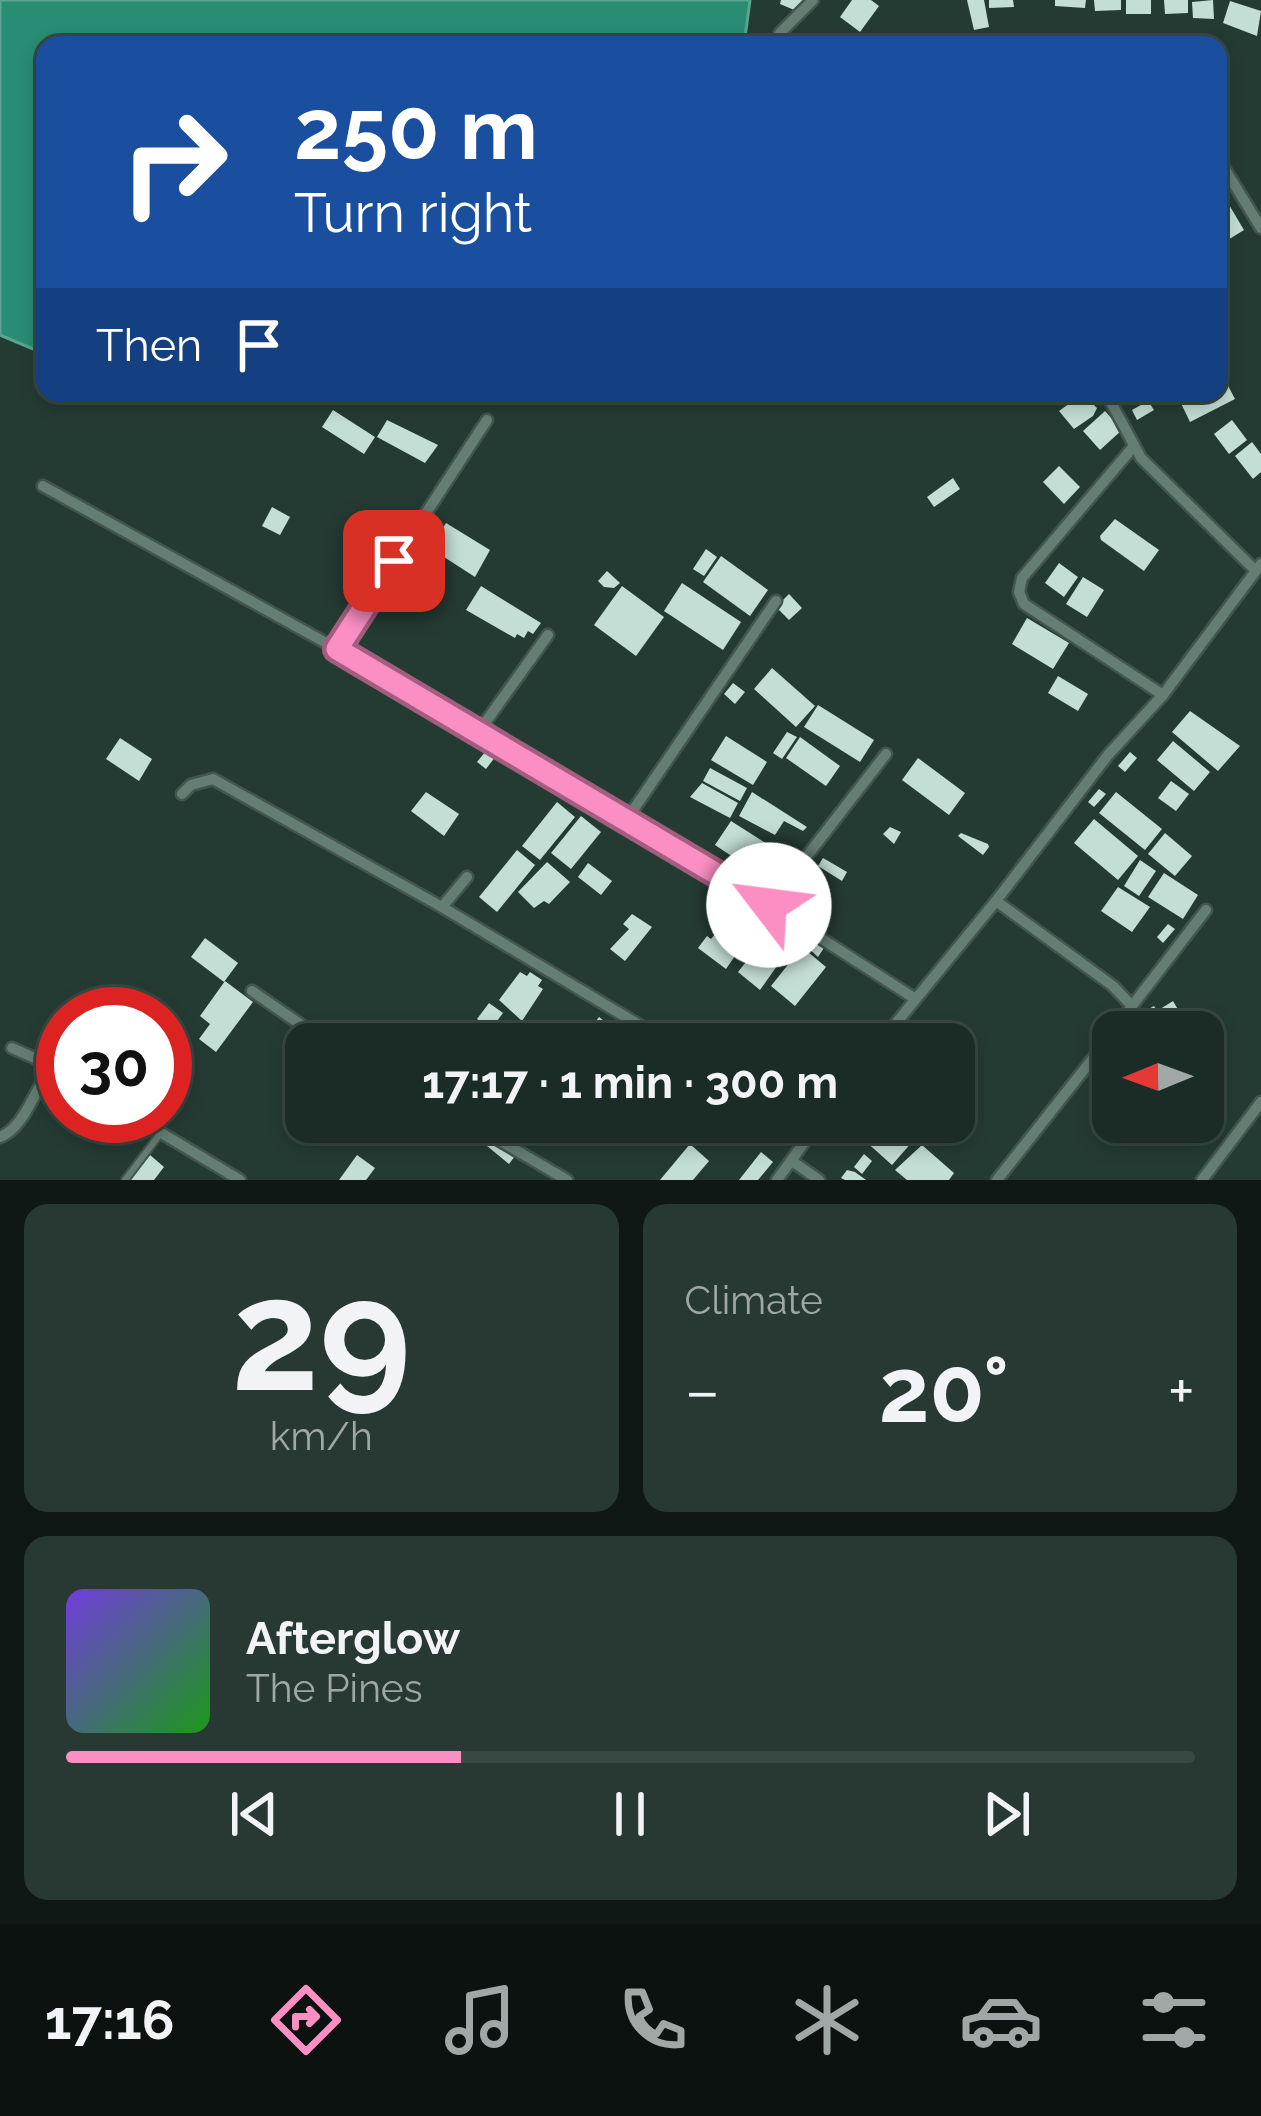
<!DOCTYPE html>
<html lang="en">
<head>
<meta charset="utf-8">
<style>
	body { margin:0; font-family:Raleway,sans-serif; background:#283832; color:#f1f3f6; height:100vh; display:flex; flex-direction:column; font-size:45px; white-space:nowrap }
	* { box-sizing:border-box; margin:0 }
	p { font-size:39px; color:#a0a7a7 }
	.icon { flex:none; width:66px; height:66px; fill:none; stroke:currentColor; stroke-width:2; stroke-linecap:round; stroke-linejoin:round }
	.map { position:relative; height:1180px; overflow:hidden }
	.drawer { display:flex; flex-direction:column; gap:24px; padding:24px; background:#0f1815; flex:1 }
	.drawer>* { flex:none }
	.hud { position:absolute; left:36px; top:36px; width:1191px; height:366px; border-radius:24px; box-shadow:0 6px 18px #0003,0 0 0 3px #394843; background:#1a4fa0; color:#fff; overflow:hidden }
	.needle { width:78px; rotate:269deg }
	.buttons { position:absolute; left:1092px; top:1011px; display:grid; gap:24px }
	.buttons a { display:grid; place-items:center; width:132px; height:132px; border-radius:24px; background:#1b2c26; box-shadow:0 6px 18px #0003,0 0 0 3px #394843; font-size:60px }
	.speed { position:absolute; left:36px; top:987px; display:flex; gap:24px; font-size:60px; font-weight:700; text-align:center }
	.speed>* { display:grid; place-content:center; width:156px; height:156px; border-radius:50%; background:#1b2c26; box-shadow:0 6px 18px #0003,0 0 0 3px #394843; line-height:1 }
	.speed .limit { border:18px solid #d22; background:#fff; color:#111 }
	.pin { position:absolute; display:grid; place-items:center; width:102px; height:102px; color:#fff; margin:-51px; border-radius:24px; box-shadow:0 6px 18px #0006 }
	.me { position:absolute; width:132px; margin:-66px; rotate:300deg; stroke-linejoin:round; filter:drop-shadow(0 0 9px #0008) }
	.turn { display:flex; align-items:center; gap:42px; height:252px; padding:0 60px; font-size:54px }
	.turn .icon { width:156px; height:156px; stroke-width:2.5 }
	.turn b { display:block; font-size:84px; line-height:102px }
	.then { display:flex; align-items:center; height:114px; padding:0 60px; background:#0003; gap:24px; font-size:45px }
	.big { font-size:90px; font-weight:700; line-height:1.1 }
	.drawer .widget { flex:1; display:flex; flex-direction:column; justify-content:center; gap:18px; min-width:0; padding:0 42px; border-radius:24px; background:#283832 }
	.drawer .dial { align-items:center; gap:0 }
	.dial b { font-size:156px; line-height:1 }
	.song { display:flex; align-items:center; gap:36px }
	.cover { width:144px; height:144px; border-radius:18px; background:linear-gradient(135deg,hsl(260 70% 55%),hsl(120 70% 35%)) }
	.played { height:12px; border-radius:6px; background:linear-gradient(90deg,#fb8fc3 35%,#394843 35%) }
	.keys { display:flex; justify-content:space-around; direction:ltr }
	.heat { display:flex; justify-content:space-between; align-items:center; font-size:66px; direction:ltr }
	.drawer .tiles { flex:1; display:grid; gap:24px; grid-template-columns:1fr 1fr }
	.widget:last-child { grid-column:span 2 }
	.trip { position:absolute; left:285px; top:1023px; width:690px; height:120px; border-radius:24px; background:#1b2c26; box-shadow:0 6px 18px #0003,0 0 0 3px #394843; font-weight:700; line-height:120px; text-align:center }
	.menu { display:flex; height:192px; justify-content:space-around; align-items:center; background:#0b120f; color:#a0a7a7 }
	.menu .icon { width:84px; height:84px }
	.menu .on { color:#fb8fc3 }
	.menu b { font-size:54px; color:#f1f3f6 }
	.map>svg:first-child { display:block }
	.water { fill:#288d72; stroke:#5aa490; stroke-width:3 }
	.building { fill:#c3ded4 }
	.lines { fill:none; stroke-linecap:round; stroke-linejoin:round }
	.service-casing { stroke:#42564f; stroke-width:10 }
	.minor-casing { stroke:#42564f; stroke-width:15 }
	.service { stroke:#657e74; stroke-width:6 }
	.minor { stroke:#657e74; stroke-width:10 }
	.route-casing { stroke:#a35d7f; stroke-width:30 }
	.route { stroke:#fb8fc3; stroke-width:21 }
</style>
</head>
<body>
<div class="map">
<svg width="1261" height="1180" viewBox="0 0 1261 1180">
	<rect width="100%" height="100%" fill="#243b33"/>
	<path class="water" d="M0 0H750L744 45H45V354L0 335Z"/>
	<g class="building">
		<path d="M781 0H804L799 12 780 4Z"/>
		<path d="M852 0H871L879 6 860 32 840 17Z"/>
		<path d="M967 0H984L989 27 974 30Z"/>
		<path d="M989 0H1013L1014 7 989 8Z"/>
		<path d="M1055 0H1086L1085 8 1055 6Z"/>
		<path d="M1094 0H1121V10L1095 11Z"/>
		<rect x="1126" y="0" width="25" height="14"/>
		<path d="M1164 0H1188V13L1165 14Z"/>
		<path d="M1213 0 1214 19 1193 18 1192 2Z"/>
		<path d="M1230 1 1261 11 1257 36 1223 23Z"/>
		<path d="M1222 193 1244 230 1218 246V196Z"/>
		<path d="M1222 374 1235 399 1190 422 1178 397 1186 393H1218V376Z"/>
		<path d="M1084 393H1094L1096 396 1090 401 1097 408 1093 416 1074 429 1059 411Z"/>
		<path d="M1148 401 1154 410 1137 420 1132 410Z"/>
		<path d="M333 410 375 437 364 454 322 427Z"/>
		<path d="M1105 411 1122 430 1100 450 1083 431Z"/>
		<path d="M387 420 438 445 425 463 377 437Z"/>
		<path d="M1232 420 1247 440 1229 454 1214 434Z"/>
		<path d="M1252 442 1261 454V472L1253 479 1235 456Z"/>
		<path d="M1059 466 1080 487 1064 504 1043 482Z"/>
		<path d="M953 478 960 489 934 507 927 497Z"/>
		<path d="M272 507 290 517 280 535 262 526Z"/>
		<path d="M1115 519 1159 550 1144 571 1101 540 1100 536Z"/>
		<path d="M446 523 490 550 475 577 430 548Z"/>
		<path d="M706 549 717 557 704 576 693 569Z"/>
		<path d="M721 556 768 590 750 616 703 582Z"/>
		<path d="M1059 563 1078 577 1064 597 1045 583Z"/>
		<path d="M607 571 620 583 614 588 604 587 598 581Z"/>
		<path d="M1083 577 1104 590 1087 617 1066 604Z"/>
		<path d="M682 583 741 622 723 650 664 611Z"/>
		<path d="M481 586 541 623 533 634 528 631 524 638 517 634 515 638 466 610Z"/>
		<path d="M622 586 664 617 636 656 594 625Z"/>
		<path d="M789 594 802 608 789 620 776 607Z"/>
		<path d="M1027 618 1069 643 1053 669 1012 644Z"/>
		<path d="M772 668 815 706 796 727 754 689Z"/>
		<path d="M1058 676 1088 694 1078 711 1048 693Z"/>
		<path d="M733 683 745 692 735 704 724 694Z"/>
		<path d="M818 705 874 740 860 762 804 727Z"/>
		<path d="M1190 711 1240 746 1218 771 1172 732Z"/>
		<path d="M787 732 797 737 782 759 773 753Z"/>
		<path d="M726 736 767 762 753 785 711 760Z"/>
		<path d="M800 737 840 766 826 786 786 758Z"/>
		<path d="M120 738 152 759 139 781 106 759Z"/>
		<path d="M1173 741 1210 772 1194 791 1157 760Z"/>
		<path d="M490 746 499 752 486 769 477 762Z"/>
		<path d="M1130 752 1137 758 1125 772 1118 766Z"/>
		<path d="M918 758 965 793 949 815 902 780Z"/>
		<path d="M710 768 747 788 740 801 703 781Z"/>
		<path d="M1171 781 1189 794 1176 811 1158 798Z"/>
		<path d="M702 783 738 803 730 818 690 797Z"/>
		<path d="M1099 789 1106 794 1094 807 1088 802Z"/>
		<path d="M426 792 459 814 444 836 411 811Z"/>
		<path d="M752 792 807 827 803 831 784 821 775 835 739 816Z"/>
		<path d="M1116 792 1162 829 1145 850 1099 813Z"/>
		<path d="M557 802 575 817 540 860 522 846Z"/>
		<path d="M581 816 601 832 571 869 551 853Z"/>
		<path d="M1094 819 1138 856 1118 880 1074 843Z"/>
		<path d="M731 821 778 851 751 869 715 845Z"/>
		<path d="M890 827 901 832 894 844 883 834Z"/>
		<path d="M961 833 988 844 989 847 983 855 958 836Z"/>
		<path d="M1165 833 1192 856 1175 876 1148 854Z"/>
		<path d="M517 850 535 865 497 912 479 897Z"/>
		<path d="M823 858 847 872 842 881 818 866Z"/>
		<path d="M1140 860 1156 871 1139 896 1124 886Z"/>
		<path d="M547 862 570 882 549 904 544 901 534 908 518 892Z"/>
		<path d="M588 863 612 881 601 895 578 877Z"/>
		<path d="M1164 873 1198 895 1183 919 1148 897Z"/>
		<path d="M1118 887 1150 907 1132 932 1101 911Z"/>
		<path d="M632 914 652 927 625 961 610 949 629 929 623 924Z"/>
		<path d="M792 924 798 929 786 944 789 949 760 990 738 972 773 928 784 934Z"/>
		<path d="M1168 924 1175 929 1163 943 1157 937Z"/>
		<path d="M716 933 739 950 726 969 698 948 707 936 711 939Z"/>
		<path d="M811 937 826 945 818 957 805 945Z"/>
		<path d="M205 938 238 963 224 982 191 957Z"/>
		<path d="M802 947 826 967 795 1006 771 986Z"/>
		<path d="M520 972 527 976 530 972 542 980 538 986 543 989 522 1021 499 1000Z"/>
		<path d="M225 981 253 1002 216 1052 199 1039 210 1024 200 1016Z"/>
		<path d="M1173 1001 1185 1021 1171 1030 1166 1023 1156 1029 1145 1011 1154 1006 1157 1011Z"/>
		<path d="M489 1003 503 1013 491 1029 477 1019Z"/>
		<path d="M599 1017 624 1036 618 1044H579Z"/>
		<path d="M508 1021 516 1028 509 1038 497 1030Z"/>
		<path d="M1203 1050 1221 1071 1203 1086Z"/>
		<path d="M1203 1089 1222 1105 1203 1128Z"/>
		<path d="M862 1122H891L913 1141 892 1165 854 1131Z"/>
		<path d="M529 1123 544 1133 539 1141 524 1130Z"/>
		<path d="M491 1140 515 1156 509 1164 487 1146Z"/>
		<path d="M690 1144 709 1161 693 1180H660Z"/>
		<path d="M922 1145 954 1173 949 1180H907L895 1170Z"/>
		<path d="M761 1152 773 1162 758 1180H739Z"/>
		<path d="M864 1154 872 1161 862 1174 854 1167Z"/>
		<path d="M150 1155 164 1167 154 1180H130Z"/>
		<path d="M357 1155 375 1168 366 1180H339Z"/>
		<path d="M847 1170 855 1172 866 1180H845L841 1178Z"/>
	</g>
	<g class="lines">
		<g class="service-casing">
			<path id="service" d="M125 1180 160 1134"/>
		</g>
		<g class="minor-casing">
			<g id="minor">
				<path d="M780 33 813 0"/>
				<path d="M1218 158 1261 228"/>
				<path d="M1106 393 1141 458 1255 570"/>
				<path d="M487 420 337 649 625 822"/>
				<path d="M1134 446 1022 578 1019 592 1024 604 1163 695"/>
				<path d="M43 486 337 649"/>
				<path d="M776 601 625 822 769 905 914 998"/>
				<path d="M477 734 548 635"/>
				<path d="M182 794 191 785 213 779 442 907"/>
				<path d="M467 877 442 907 671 1044"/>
				<path d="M996 901 1113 986 1132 1006 1114 1032"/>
				<path d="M769 905 886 754"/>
				<path d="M252 991 329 1044"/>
				<path d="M1132 1006 1206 910"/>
				<path d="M879 1044 996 901 1108 755 1163 695 1261 564"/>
				<path d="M12 1048 48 1064 63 1078"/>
				<path d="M133 1116 240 1180"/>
				<path d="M468 1122 567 1180"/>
				<path d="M0 1137C21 1129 31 1100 43 1081L61 1077"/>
				<path d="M792 1161 819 1180"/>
				<path d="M777 1180 819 1122"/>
				<path d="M997 1180 1113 1033"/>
				<path d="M1202 1180 1261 1102"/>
			</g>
		</g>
		<use href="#service" class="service"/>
		<use href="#minor" class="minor"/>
	</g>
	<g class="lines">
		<g class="route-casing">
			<path id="route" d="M394 561 337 649 769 905"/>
		</g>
		<use href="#route" class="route"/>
	</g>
</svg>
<div class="buttons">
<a><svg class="needle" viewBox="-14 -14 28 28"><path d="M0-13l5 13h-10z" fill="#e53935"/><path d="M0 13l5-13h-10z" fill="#a0a7a7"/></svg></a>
</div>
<div class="speed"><div class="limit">30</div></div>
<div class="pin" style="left:394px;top:561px;background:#d93025"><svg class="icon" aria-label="arrive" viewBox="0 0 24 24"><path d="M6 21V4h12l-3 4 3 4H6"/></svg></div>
<svg class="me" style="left:769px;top:905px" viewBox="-20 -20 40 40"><circle r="19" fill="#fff"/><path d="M0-13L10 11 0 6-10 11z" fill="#fb8fc3"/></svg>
<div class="trip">17:17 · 1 min · 300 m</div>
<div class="hud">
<div class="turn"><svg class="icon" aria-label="right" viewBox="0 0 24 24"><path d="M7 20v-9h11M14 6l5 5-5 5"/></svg><div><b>250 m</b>Turn right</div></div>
<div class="then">Then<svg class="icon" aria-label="arrive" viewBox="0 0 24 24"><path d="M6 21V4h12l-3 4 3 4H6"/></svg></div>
</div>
</div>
<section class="drawer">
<div class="tiles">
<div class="widget dial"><b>29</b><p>km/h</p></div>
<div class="widget"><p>Climate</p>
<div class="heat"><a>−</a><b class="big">20°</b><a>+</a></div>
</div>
<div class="widget">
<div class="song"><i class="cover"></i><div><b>Afterglow</b><p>The Pines</p></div></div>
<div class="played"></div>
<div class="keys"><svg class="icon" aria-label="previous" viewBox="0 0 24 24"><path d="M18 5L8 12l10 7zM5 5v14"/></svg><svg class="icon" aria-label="pause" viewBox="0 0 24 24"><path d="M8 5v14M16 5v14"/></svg><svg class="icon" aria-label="next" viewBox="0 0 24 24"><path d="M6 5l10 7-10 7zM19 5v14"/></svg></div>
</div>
</div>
</section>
<nav class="menu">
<b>17:16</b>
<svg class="icon on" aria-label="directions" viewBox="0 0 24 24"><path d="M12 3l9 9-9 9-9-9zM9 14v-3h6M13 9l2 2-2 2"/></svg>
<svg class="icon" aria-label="music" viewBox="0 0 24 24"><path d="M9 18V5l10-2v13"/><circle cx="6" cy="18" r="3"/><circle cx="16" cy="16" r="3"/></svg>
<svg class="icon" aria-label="phone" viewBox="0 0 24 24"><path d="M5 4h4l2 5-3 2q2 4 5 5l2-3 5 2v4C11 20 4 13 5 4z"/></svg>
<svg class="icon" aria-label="climate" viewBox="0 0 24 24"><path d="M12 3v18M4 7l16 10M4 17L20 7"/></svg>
<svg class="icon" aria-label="car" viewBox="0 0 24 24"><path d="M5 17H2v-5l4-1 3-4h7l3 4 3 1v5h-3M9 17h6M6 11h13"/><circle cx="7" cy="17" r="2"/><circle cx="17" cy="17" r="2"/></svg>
<svg class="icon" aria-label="filters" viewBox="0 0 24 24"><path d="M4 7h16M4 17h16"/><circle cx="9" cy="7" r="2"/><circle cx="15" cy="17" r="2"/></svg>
</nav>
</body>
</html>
